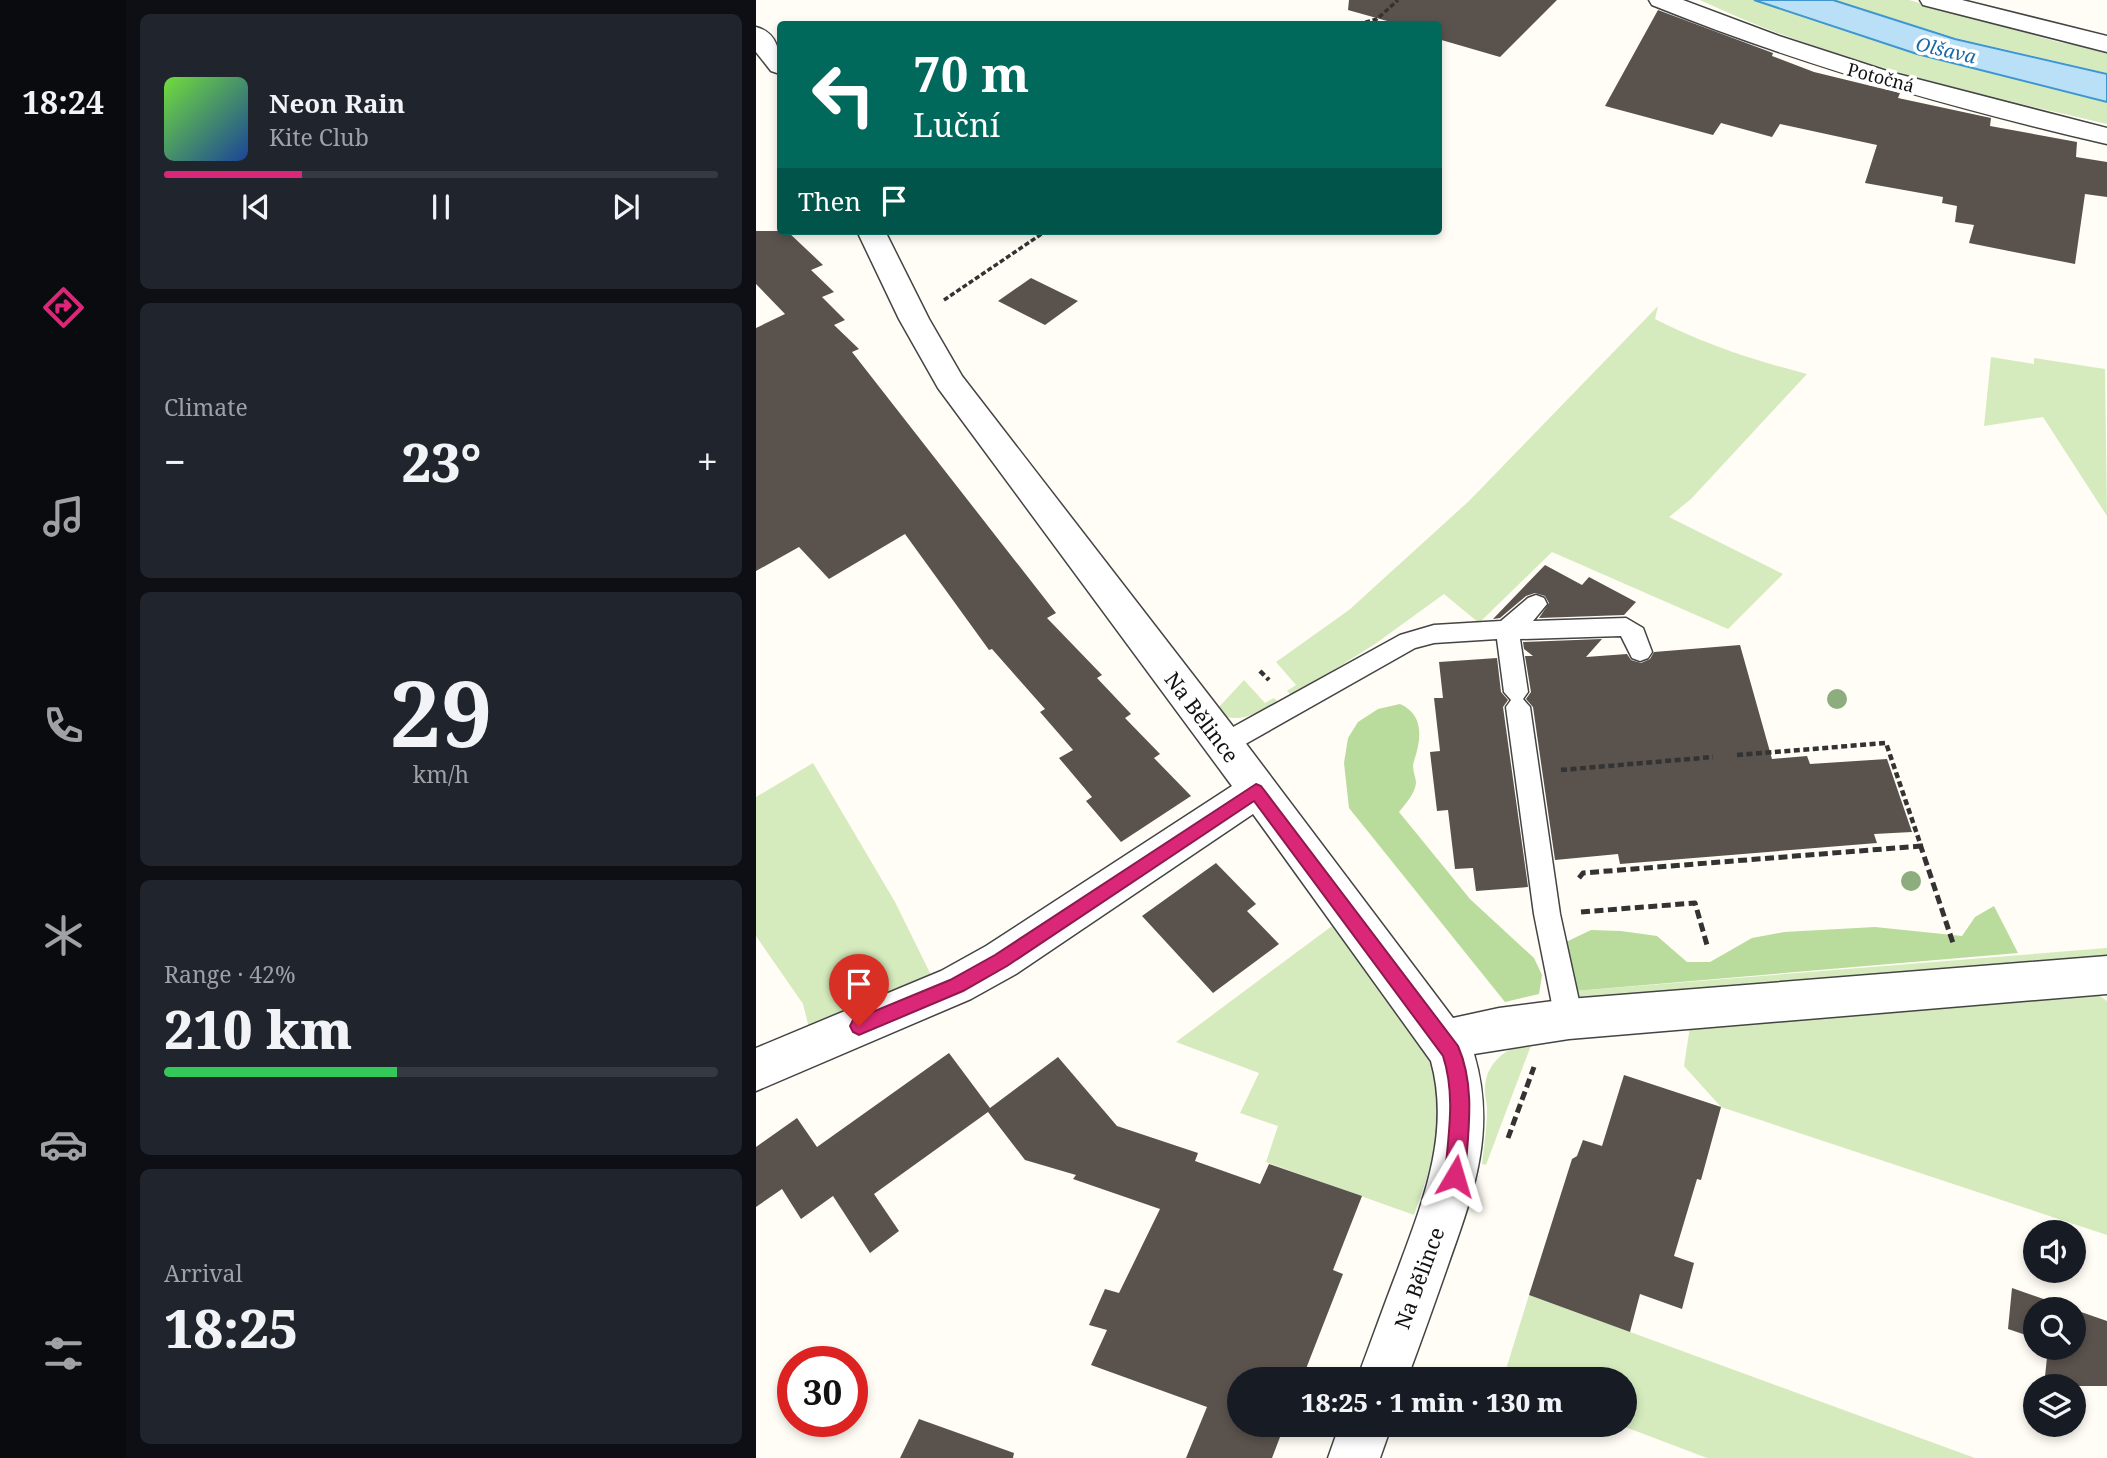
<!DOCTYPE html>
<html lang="en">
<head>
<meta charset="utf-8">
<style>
	body { margin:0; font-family:"Noto Serif",serif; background:#20242c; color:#f1f3f6; height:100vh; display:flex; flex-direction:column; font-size:26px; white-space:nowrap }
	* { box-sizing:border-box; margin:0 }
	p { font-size:23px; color:#9ea1a6 }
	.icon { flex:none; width:38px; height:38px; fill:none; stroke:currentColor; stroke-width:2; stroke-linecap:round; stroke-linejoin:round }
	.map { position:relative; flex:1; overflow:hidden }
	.panel { display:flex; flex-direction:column; gap:14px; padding:14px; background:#0d0f14; width:630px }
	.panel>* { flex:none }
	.top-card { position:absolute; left:21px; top:21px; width:665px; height:214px; border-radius:7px; box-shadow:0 4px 10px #0003; background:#00695c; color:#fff; overflow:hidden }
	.buttons { position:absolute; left:1267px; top:1220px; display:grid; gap:14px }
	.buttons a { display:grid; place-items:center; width:63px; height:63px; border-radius:50%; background:#171b24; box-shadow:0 4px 10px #0003; font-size:35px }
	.speed { position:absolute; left:21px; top:1346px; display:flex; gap:14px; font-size:35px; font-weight:700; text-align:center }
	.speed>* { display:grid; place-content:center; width:91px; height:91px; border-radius:50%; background:#171b24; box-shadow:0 4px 10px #0003; line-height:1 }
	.speed .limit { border:10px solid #d22; background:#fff; color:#111 }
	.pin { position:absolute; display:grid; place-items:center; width:60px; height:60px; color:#fff; margin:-72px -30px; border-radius:50% 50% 50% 0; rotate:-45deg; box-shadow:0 0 7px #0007 }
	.pin .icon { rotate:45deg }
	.me { position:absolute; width:77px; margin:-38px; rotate:7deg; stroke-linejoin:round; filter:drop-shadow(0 0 5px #0008) }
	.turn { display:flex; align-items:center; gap:24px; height:147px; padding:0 21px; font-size:32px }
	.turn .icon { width:91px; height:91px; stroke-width:2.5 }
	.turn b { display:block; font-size:49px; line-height:60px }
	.then { display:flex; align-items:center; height:66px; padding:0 21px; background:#0003; gap:14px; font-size:26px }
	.big { font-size:52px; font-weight:800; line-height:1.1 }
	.panel .card { flex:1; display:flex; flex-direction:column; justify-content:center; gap:10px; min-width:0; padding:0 24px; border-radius:10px; background:#20242c }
	.panel .dial { align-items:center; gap:0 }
	.dial b { font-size:91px; line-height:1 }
	.song { display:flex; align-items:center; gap:21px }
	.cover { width:84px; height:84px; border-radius:10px; background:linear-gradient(135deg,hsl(100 70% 55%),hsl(220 70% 35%)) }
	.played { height:7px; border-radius:4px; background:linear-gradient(90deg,#db2777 25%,#363941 25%) }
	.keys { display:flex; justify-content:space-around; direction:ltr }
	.heat { display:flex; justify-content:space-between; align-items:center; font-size:38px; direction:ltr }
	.charge { height:10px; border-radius:5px; background:linear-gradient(90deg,#34c759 42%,#363941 0) }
	.trip { position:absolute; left:471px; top:1367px; width:410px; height:70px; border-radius:35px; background:#171b24; box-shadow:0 4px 10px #0003; font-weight:800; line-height:70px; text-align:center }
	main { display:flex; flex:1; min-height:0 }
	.tabs { display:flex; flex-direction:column; width:126px; justify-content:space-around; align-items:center; background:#090b0e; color:#9ea1a6 }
	.tabs .icon { width:49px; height:49px }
	.tabs .active { color:#db2777 }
	.tabs b { font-size:32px; color:#f1f3f6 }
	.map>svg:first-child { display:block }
	.green { fill:#d5ebbd }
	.forest { fill:#b9dc9c }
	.water { fill:#b9e0f7; stroke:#3f96cf; stroke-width:2 }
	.building { fill:#5a524d }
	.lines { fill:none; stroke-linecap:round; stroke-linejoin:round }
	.service-casing { stroke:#444; stroke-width:3 }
	.minor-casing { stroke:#444; stroke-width:3 }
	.path-far2 { stroke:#333; stroke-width:3.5; stroke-dasharray:5 2.5; stroke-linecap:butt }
	.path-far1 { stroke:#333; stroke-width:4.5; stroke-dasharray:6 3.5; stroke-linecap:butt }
	.path { stroke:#333; stroke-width:5; stroke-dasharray:9 4.5; stroke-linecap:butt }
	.service { fill:#fff; fill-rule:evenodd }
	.minor { fill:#fff; fill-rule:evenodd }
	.tree { fill:#8dad7f }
	.route { fill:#db2777; stroke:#8e194d; stroke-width:2 }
	.labels { text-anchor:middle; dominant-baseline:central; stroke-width:7; stroke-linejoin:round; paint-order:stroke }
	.far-street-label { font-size:18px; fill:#111; stroke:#fff }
	.far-water-label { font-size:19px; font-style:italic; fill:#1768a6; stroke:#fff }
	.street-label { font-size:21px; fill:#111; stroke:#fff }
</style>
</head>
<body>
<main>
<nav class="tabs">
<b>18:24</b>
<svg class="icon active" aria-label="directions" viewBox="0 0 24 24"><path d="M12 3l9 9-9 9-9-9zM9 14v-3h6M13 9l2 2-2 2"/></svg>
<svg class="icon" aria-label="music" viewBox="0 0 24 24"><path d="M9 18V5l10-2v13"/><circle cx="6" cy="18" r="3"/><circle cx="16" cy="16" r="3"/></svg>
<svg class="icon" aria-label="phone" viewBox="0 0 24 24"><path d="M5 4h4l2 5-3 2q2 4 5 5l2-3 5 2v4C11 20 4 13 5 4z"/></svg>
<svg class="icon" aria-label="climate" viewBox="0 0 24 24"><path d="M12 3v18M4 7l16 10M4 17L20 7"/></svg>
<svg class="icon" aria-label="car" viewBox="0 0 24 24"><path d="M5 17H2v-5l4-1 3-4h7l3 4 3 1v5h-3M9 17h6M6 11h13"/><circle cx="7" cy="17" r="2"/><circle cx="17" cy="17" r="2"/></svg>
<svg class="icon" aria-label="filters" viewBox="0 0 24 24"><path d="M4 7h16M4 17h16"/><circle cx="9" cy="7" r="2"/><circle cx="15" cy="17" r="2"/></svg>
</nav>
<section class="panel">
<div class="card">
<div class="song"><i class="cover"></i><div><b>Neon Rain</b><p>Kite Club</p></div></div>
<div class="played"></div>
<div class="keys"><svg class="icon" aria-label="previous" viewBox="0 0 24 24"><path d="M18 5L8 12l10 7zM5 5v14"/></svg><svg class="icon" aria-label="pause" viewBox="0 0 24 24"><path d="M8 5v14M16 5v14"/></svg><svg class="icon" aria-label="next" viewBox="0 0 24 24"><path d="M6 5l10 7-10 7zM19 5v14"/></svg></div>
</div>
<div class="card"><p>Climate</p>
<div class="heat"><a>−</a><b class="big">23°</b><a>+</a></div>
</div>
<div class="card dial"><b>29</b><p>km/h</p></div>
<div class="card"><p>Range · 42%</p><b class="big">210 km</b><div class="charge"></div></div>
<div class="card"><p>Arrival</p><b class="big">18:25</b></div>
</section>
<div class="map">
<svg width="1351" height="1458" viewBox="0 0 1351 1458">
	<rect width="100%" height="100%" fill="#fffdf5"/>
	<g class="green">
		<path d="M944 0H998L1161 54 1351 102V124C1214 92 1072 61 944 0Z"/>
		<path d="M1077 0H1153L1302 42 1351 51V73L1200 38Z"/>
		<path d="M902 306 899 319C948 344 997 360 1051 374L935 499 913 517 1027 574 972 629 796 552 723 623 688 594 619 644 536 696 531 691 540 685 520 662 593 610 713 501Z"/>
		<path d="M1235 357 1278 364V358L1349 369 1351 516 1287 417 1228 426Z"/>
		<path d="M488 680 509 703 518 698 523 703C505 711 490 721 470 717L463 707Z"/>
		<path d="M57 763 139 902 176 977 53 1028 47 1004 0 936V797Z"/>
		<path d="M576 926 654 1026 678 1064 684 1103 680 1150 658 1215 510 1162 522 1126 484 1113 503 1073 420 1042Z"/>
		<path d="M1351 948V962L830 1004 819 991Z"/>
		<path d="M1337 991 1351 1001V1235L965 1107 928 1066 935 1020Z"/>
		<path d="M777 1040 730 1165 726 1164C728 1146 731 1127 731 1109 731 1102 728 1094 729 1087 731 1059 754 1047 777 1040Z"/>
		<path d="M773 1295 1219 1458H951L864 1425 868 1424V1379H747Z"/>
	</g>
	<g class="forest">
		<path d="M644 704C669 715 665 740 658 761 655 769 660 776 660 783 659 794 649 804 643 812L714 899 778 958 786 975 783 994 749 1002 593 808 588 763 592 738 602 722 622 709Z"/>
		<path d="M1238 906 1262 953 819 991 805 961 810 942 835 930 865 931 901 936 931 962H954L996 938 1028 932 1119 927 1206 936 1219 917Z"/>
	</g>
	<path class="water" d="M998 0H1077L1199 39 1351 74V102L1161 54Z"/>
	<g class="building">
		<path d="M593 0H801L744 57 682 39V24H642L592 10Z"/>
		<path d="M902 10 1017 53 1016 56 1058 72 1144 93 1142 98 1235 118 1234 126 1321 142 1320 157 1351 162V197L1329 194 1319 264 1213 243 1218 225 1199 222 1201 206 1186 203 1187 197 1109 183 1121 145 1024 124 1016 137 965 123 957 135 849 106Z"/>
		<path d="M0 231H31L67 265 55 270 78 292 66 297 89 320 78 325 103 349 96 352 300 613 291 618 346 675 341 678 375 714 369 718 404 754 398 758 435 796 365 842 330 801 336 797 303 758 317 750 284 712 289 709 236 649 233 650 149 534 73 579 43 547 0 571V328L29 314 0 284Z"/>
		<path d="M275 278 322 301 289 325 242 301Z"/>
		<path d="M789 565 826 585 833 577 880 602 868 615 783 618 793 603 789 596 779 593 770 596 744 618 737 619Z"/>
		<path d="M846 639 830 657 871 654 875 660 885 663 894 659 898 652 984 645 1016 759 1051 756 1054 764 1131 759 1156 832 1118 834 1121 843 864 864 862 854 799 860 777 707 770 699 775 692 769 656H777L768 649 767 642Z"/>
		<path d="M741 658 745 692 752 700 747 707 772 887 720 891 717 868 699 869 692 810 681 811 674 752 684 751 678 698H687L683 662Z"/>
		<path d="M460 863 500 904 491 911 523 944 457 993 386 916Z"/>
		<path d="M193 1053 234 1108 302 1057 361 1126 442 1153 439 1161 504 1184 513 1164 606 1196 577 1270 587 1274 546 1379H483V1424H529L516 1458H430L451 1407 335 1365 351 1330 333 1325 349 1289 363 1293 404 1209 317 1179 320 1175 269 1160 232 1112 118 1194 143 1231 114 1253 77 1196 45 1219 26 1189 0 1207V1147L41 1118 61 1147Z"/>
		<path d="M868 1075 965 1107 945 1180 941 1179 918 1256 938 1263 926 1309 884 1294 874 1332 773 1295 816 1159 821 1156 827 1140 846 1146Z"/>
		<path d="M1256 1288 1351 1321V1386H1288L1292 1348H1318V1309H1279V1338L1252 1329Z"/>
		<path d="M163 1419 258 1453 257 1458H144Z"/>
	</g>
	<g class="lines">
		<g class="service-casing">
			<path id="service" d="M780 595 788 598 791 604 777 621 870 618 887 628 896 652 892 658 884 661 876 658 865 636 764 639 772 692 767 699 774 707 804 914 827 1019 823 1028 813 1032 803 1028 799 1019 778 914 750 707 755 700 748 692 741 639 678 643 659 648 477 751 468 754 459 751 456 744 459 737 644 635 678 625 745 621 772 598Z"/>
		</g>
		<g class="minor-casing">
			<g id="minor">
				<path d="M893 0H927L1023 36 1134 72 1351 128V144C1196 108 1044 65 896 5Z"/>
				<path d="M1164 0H1206L1351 36V52L1167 5Z"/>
				<path d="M0 27C23 33 24 54 24 74L15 71 0 52Z"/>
				<path d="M101 231H129L173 319 206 376 482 733 697 1018 743 1008 813 999 1351 956V994L813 1039 718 1054C741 1132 717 1194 691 1268 678 1305 665 1342 651 1379H601C615 1342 628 1305 642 1269 667 1201 695 1133 675 1061L497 814 260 974 215 999 0 1091V1048L185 971 230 946 476 786 182 388 143 319Z"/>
				<path d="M584 1424H636L624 1458H572Z"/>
			</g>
		</g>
		<g class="path-far2">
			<path d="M602 24 621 19 642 0"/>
			<path d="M188 300 290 231"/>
		</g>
		<g class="path-far1">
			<path d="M504 671 513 680"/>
			<path d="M981 755 1130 743 1165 846"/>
			<path d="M805 770 957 757"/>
		</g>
		<g class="path">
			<path d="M1164 844 1198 946"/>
			<path d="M823 878 827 873 1165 846"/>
			<path d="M825 912 939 903 951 945"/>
			<path d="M752 1138 778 1067"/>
		</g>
		<use href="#service" class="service"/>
		<use href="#minor" class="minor"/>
	</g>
	<g class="tree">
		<circle cx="1081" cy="699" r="10"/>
		<circle cx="1155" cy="881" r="10"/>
	</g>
	<path class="route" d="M500 784 505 786 702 1046C720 1087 712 1132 709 1176L706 1183 699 1185 692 1183 689 1176C692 1136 700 1096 687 1056L498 801 251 966 207 991 103 1035 97 1032 94 1026 97 1020 194 980 239 955Z"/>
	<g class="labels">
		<g class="far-street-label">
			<text transform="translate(1125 77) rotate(15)">Potočná</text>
		</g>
		<g class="far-water-label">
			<text transform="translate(1190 50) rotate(13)">Olšava</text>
		</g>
		<g class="street-label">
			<text transform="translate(446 717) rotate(53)">Na Bělince</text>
			<text transform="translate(663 1278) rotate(-70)">Na Bělince</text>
		</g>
	</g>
</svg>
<div class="buttons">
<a><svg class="icon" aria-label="sound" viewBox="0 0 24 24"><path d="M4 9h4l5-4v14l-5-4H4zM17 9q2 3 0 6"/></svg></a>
<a><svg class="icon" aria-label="search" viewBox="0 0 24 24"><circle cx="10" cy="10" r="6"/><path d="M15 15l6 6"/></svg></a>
<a><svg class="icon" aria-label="layers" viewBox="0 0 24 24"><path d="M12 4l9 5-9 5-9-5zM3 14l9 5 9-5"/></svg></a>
</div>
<div class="speed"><div class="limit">30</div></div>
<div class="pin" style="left:103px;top:1026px;background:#d93025"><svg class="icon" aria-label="arrive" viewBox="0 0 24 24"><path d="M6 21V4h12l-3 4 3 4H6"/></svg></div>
<svg class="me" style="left:699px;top:1176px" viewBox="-20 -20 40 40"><path d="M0-17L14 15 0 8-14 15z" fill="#db2777" stroke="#fff" stroke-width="4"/></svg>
<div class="trip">18:25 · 1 min · 130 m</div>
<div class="top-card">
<div class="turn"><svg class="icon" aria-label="left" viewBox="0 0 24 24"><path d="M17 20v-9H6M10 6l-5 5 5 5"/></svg><div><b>70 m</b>Luční</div></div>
<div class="then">Then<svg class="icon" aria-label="arrive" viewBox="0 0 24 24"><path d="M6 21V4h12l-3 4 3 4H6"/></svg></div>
</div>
</div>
</main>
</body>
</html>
